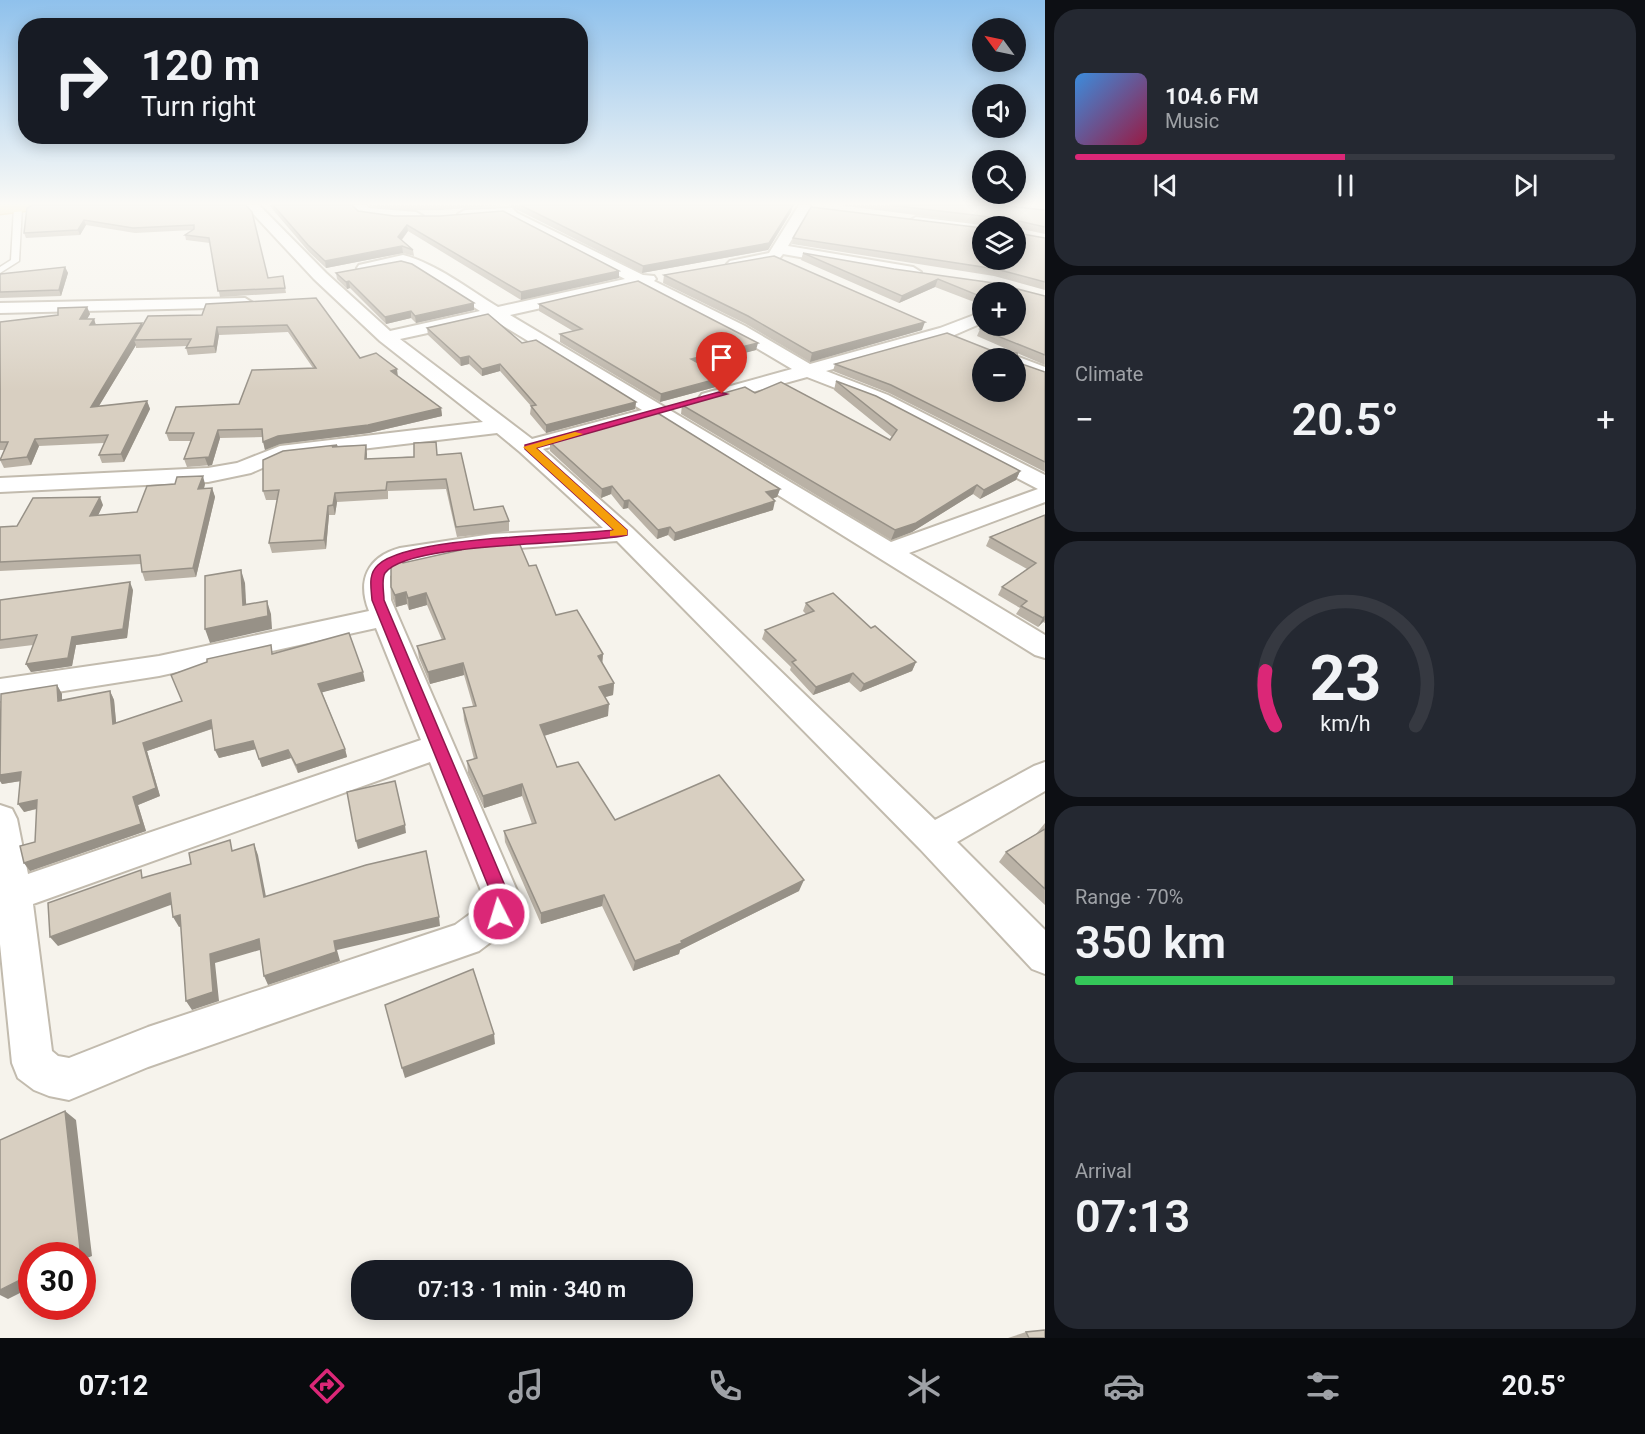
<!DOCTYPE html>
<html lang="en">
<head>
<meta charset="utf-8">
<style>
	body { margin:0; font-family:Roboto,sans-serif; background:#242831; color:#f1f3f6; height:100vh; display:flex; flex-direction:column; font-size:22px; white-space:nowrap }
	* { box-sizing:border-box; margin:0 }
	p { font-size:20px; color:#9ea1a6 }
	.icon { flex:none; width:33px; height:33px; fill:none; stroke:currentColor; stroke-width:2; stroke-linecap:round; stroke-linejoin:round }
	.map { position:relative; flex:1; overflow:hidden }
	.details { display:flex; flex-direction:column; gap:9px; padding:9px; background:#0d0f14; width:600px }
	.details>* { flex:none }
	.hud { position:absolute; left:18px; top:18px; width:570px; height:126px; border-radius:24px; box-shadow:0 3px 15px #0003; background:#171b24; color:#f1f3f6; overflow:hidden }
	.needle { width:39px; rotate:303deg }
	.fabs { position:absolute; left:972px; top:18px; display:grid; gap:12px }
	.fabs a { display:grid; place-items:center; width:54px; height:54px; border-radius:50%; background:#171b24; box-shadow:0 3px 15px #0003; font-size:30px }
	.speed { position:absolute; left:18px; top:1242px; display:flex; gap:12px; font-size:30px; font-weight:700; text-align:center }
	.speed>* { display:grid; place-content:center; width:78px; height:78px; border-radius:50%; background:#171b24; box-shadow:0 3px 15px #0003; line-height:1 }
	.speed .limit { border:9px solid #d22; background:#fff; color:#111 }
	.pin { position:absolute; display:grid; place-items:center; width:51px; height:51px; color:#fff; margin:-62px -26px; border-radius:50% 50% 50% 0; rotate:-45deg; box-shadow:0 0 6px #0007 }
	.pin .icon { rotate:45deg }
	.me { position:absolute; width:66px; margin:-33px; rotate:355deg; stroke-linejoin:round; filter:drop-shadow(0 0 4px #0008) }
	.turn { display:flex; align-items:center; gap:21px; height:126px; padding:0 24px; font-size:27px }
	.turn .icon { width:78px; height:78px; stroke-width:2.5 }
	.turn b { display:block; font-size:42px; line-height:51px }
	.big { font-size:45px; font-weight:600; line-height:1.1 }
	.details .tile { flex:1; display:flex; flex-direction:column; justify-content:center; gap:9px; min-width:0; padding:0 21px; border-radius:24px; background:#242831 }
	.details .dial { align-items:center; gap:0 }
	.dial svg { height:156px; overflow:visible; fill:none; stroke:#363941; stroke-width:7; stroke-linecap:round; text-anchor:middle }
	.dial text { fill:#f1f3f6; stroke:none }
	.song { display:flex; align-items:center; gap:18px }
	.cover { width:72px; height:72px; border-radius:9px; background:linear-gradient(135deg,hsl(210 70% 55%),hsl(340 70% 35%)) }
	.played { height:6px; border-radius:3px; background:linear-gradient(90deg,#db2777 50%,#363941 50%) }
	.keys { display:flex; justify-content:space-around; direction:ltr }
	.heat { display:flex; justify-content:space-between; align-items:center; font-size:33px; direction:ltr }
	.charge { height:9px; border-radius:4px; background:linear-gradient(90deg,#34c759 70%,#363941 0) }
	.trip { position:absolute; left:351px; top:1260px; width:342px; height:60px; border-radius:24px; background:#171b24; box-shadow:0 3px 15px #0003; font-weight:600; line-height:60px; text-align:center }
	.tab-bar { display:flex; height:96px; justify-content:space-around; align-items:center; background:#090b0e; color:#9ea1a6 }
	.tab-bar .icon { width:42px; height:42px }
	.tab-bar .selected { color:#db2777 }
	.tab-bar b { font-size:27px; color:#f1f3f6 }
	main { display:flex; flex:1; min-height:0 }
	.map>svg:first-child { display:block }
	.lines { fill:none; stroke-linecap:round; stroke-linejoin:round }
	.lane-casing { stroke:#c2bbae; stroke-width:3 }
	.street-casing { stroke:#c2bbae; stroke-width:4 }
	.primary-casing { stroke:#e6c16a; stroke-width:3 }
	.lane { fill:#fff; fill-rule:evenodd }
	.street { fill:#fff; fill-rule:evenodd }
	.primary { fill:#ffe39c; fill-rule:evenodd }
	.wall { fill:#bab2a6 }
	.shaded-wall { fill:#979187 }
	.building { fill:#d8cfc1; stroke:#979187; stroke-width:1.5; fill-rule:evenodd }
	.route { fill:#db2777; stroke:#8e194d; stroke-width:1.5 }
	.slow { fill:#f59e0b }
</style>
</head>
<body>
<main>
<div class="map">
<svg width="1045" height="1338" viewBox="0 0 1045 1338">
	<rect width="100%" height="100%" fill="#f6f3ec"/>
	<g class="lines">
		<g class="lane-casing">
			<path id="lane" d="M18 205 22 207 19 261 0 273V267L11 260 14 207Z"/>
		</g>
		<g class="street-casing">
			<g id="street">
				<path d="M245 205H259L326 273 390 331 480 311 414 269 402 265 365 273 359 271 357 268 359 265 403 255C437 264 468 289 498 307L625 279 504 215 465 218 458 214 465 210 512 208 517 213 643 275 654 276 656 279 654 281 745 326 810 364 940 328 982 312V323L952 336 826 371 888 395 1045 475V502L909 553 1045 635V658L1035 655 656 419 543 449 632 528 935 820 1034 766 1045 762V791L957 842 1045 930V974L1032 969 920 849 617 541 492 550 407 563 390 576 391 600 518 893C517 930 506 930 479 951L148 1067 69 1100 49 1096 34 1090 18 1078 12 1063 0 944V805L12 809 17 819 28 874 421 740 376 628 159 676 0 701V679L159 656 369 611C357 581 367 557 400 548L492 534 603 528 520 452 497 433 285 458 251 473 208 482 0 492V478L208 468 237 463 280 446 483 422 380 341 314 279ZM639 286 733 334 792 369 702 394 699 398 702 402 709 404 807 377 874 403 1038 489 891 542 510 315ZM492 319 642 410 532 439 400 339ZM430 762 482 893 481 906 455 925 148 1027 69 1058 58 1056 52 1051 33 904Z"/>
				<path d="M345 205H366L369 208 416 212 423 216 416 220 364 216Z"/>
				<path d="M799 205H809L811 207 788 246 913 267 921 272 913 277 783 254 779 259 735 269 730 267 727 264 730 261 769 253Z"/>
				<path d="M916 217 982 225 987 226H982V233L911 224 909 221Z"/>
				<path d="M245 298 253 303 251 307 0 313V303Z"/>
				<path d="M1016 356 1045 367V380L1016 369V358H1009Z"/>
			</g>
		</g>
		<g class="primary-casing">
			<path id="primary" d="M0 205H39L31 210 0 214Z"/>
		</g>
		<use href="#lane" class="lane"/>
		<use href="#street" class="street"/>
		<use href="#primary" class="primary"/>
	</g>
	<g class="wall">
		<path d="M32 205H246L268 278 283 276 286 293 220 297 210 243 186 240 185 235 193 230 135 233 86 225 80 235 26 238 24 233Z"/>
		<path d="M269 205H352L358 211 619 271V278L521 300 408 231 402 240 413 250 414 256 403 253 326 268 309 252Z"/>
		<path d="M369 205H792L791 212 768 250 642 273 508 205 440 210H395L370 206Z"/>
		<path d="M838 205H998L1045 210V234L1017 228V233L1045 238V290L994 276 792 244 793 238 982 260 986 224Z"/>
		<path d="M803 253 1045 296V365L1017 353 1019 363 1045 372V472L889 393 833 371 835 364 995 352 1016 353 977 336 980 329 1016 326V292H982V305L935 287 899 303 801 260Z"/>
		<path d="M65 267 68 273 61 296 0 298V274Z"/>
		<path d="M336 273 474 310 416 323 411 318 386 324 350 288 347 289 337 279Z"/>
		<path d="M664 275 922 330 810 362 746 324 663 283Z"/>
		<path d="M316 298 360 358 398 376 441 408 442 416 369 433 280 444 265 450 263 437 220 438 212 465 187 467 184 459 191 441H169L166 433 239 404 313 368 288 332 219 335 216 353 188 355 186 348 187 346 136 348V345L99 406 147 401 150 409 124 462 102 463 99 455 104 443 39 446 31 465 4 468 0 460 4 450H0V322L58 315 87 307 90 314 87 319H94L96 325 142 323V325L202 315Z"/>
		<path d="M539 304 756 350 700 364 724 377 723 385 660 402 560 342V334L573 331 539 311Z"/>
		<path d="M427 328 522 343 636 402 635 409 546 433 530 414 531 406 500 371 482 376 469 364 461 366 428 335Z"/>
		<path d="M836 381 1020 471 1016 480 980 499 973 494 912 532 891 540 681 414 682 405 755 393 890 440 892 437 834 390Z"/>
		<path d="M550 442 780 489 777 497 772 499 773 510 674 541 668 535 657 539 628 508 623 509 611 494 601 498 550 451Z"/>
		<path d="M337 445 338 446 366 445 367 459 437 455 474 510 509 521V531L457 537 446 489 388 491V499L337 502 335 515H329L326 549 272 553 269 543 277 500H266L263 491Z"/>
		<path d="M205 484 204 489 212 488 215 497 196 577 145 581 142 572 141 564 0 571V527L17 526 103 505 98 515 137 512Z"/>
		<path d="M1045 515V623L1043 622 1038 627 1016 614 1020 608 998 595 1002 587 1027 569 986 546 990 537Z"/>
		<path d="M460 545 529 566 556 615 603 654 602 663 614 683 613 695 605 697 608 716 544 736 557 767 615 820 799 891 680 950 679 954 633 971 602 906 541 924 505 842 504 831 532 824 522 796 484 808 468 773 467 761 474 759 464 720 463 708 473 706 464 675 430 684 419 658 417 646 442 640 427 605 409 610 407 604 396 607 393 599 391 587 403 563 461 551Z"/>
		<path d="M133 590 127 638 76 645 72 666 31 672 26 664 33 645 0 649V600Z"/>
		<path d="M806 603 871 628 916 662 912 671 860 692 849 682 813 695 790 670 791 667 762 639 765 630 806 614 803 611Z"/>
		<path d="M274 653 365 681 322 692 345 749 347 757 298 773 291 758 262 767 256 749 219 758 215 750 212 729 147 751 160 796 138 805 146 831 30 871 24 863 35 842 37 809 24 812 21 781 2 784 0 781V709L57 685 62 694V700L110 691 114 700 116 723 182 701Z"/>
		<path d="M1045 823V905L999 862 1006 852 1036 834Z"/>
		<path d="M1026 1332 1045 1338H1008Z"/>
	</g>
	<g class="shaded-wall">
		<path d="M793 205 791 212 768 250 642 273 643 266Z"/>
		<path d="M84 220 86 225 80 235 78 230Z"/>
		<path d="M407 225 408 231 399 243 398 237Z"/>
		<path d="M402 246 403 253 326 268 325 261Z"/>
		<path d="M65 267 68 273 61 296 59 290Z"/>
		<path d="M619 271V278L521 300V292Z"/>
		<path d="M938 279 935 287 899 303 902 296Z"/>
		<path d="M349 281 350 288 347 289 346 282Z"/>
		<path d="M474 303V310L416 323 415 316Z"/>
		<path d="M87 307 90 314 83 326 80 319Z"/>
		<path d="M411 311V318L386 324 385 317Z"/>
		<path d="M94 319 96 326 90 325Z"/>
		<path d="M925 322 922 330 810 362 812 353Z"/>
		<path d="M142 323 144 330 134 340 136 345 94 414 91 407Z"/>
		<path d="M217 327 219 335 216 353 214 346Z"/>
		<path d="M758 343 756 350 690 367 691 359Z"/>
		<path d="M469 356V364L461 366 460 358Z"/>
		<path d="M500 364V371L482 376V369Z"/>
		<path d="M397 369 398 377 391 371Z"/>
		<path d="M724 377 723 385 660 402 661 394Z"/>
		<path d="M147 401 150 409 124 462 121 454Z"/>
		<path d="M636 402 635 409 546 433V425Z"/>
		<path d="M441 408 442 416 369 433 280 444 265 450 263 442 278 436Z"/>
		<path d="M218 430 220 438 212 465 208 466 205 458Z"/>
		<path d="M35 439 39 446 31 465 27 457Z"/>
		<path d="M366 445 367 454 366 469 365 459Z"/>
		<path d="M1020 471 1016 480 980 499 984 490Z"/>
		<path d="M203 476 205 484 201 498 198 489Z"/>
		<path d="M977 485 973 494 912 532 891 540 895 530Z"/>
		<path d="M612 486 611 494 601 498 602 489Z"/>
		<path d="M212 488 215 497 196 577 193 568Z"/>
		<path d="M780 489 777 497 764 501 766 492Z"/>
		<path d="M335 493 337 502 335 515 333 505Z"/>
		<path d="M100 497 103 505 94 524 90 516Z"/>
		<path d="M629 500 628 508 623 509 624 501Z"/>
		<path d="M775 501 773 510 674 541 675 533Z"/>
		<path d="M328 506 329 515 326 549 324 540Z"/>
		<path d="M670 527 668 535 657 539 658 530Z"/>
		<path d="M241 570 245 583 247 619 243 605Z"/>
		<path d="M130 582 133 590 127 638 76 645 72 666 31 672 26 664 72 637Z"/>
		<path d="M406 592 407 604 396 607 395 595Z"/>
		<path d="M426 593 427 605 409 610 408 598Z"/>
		<path d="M267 601 271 614 272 629 210 643 205 629Z"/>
		<path d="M1045 616V620L1038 627 1043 618Z"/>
		<path d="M603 654 602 666 598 656Z"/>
		<path d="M916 662 912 671 860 692 864 684Z"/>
		<path d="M463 663 464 675 430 684 428 672Z"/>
		<path d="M363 672 365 681 320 693 318 684Z"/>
		<path d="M853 673 849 682 813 695 816 687Z"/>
		<path d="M614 683 613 695 598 699 599 687Z"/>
		<path d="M57 685 62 694V709L58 701Z"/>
		<path d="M110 691 114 700 117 732 113 724Z"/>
		<path d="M609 704 608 716 540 737V725Z"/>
		<path d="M211 720 214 728 147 751 160 796 138 805 146 831 30 871 24 863 143 743Z"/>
		<path d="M253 741 256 749 219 758 215 750Z"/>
		<path d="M345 749 347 757 298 773 296 765Z"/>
		<path d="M288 750 291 758 262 767 259 759Z"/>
		<path d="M21 772 27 780 2 784 0 781V775Z"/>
		<path d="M522 784V796L484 808 483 796Z"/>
		<path d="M37 800 43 807 24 812 18 804Z"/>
		<path d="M405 825 406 833 358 849 356 841Z"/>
		<path d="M254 844 258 855 268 907 264 897Z"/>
		<path d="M804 880 799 891 680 950 679 954 633 971 635 961 681 941Z"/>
		<path d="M170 893 176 903 58 946 50 937Z"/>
		<path d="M604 895 602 906 541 924V913Z"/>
		<path d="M180 915 186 925 179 927 173 917Z"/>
		<path d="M439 917 440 926 337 950 340 961 268 985 264 976 334 941Z"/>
		<path d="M259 939 263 949 215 963 219 1001 192 1010 186 1001 210 954Z"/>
		<path d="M494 1034 495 1044 405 1078 402 1068Z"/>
		<path d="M65 1111 76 1120 92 1256 82 1260V1256H68Z"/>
		<path d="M32 1274V1287L8 1299 0 1295V1290Z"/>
	</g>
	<g class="building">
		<path d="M32 205H246L252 212 268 278 283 276 285 288 218 291 209 238 185 235 194 229V225L133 228 84 220 78 230 24 233 27 208Z"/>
		<path d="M273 205H352L358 211 394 216H440L503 211 619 271 521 292 407 225 398 237 413 250 402 246 325 261 308 245Z"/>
		<path d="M520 205H793L769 243 643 266Z"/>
		<path d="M890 205H998L1045 210V227L1019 221 1016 223 1017 233 1045 238V282L996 269 793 238 811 207 982 228V260H1016V226H985L987 222 991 221 990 217Z"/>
		<path d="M803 253 894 269 994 283 1045 296V355L980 329 987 326H1016V313L1019 311 1016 310V292H982V297L938 279 902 296Z"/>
		<path d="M774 256 925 322 812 353 748 316 664 275Z"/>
		<path d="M401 261 412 264 474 303 415 316 411 311 385 317 349 281 346 282 336 273Z"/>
		<path d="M65 267 59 290 0 292V274Z"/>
		<path d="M638 281 758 343 691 359 724 377 661 394 560 334 582 329 539 304Z"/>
		<path d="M316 298 360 358 376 353 397 369 391 371 441 408 368 425 278 436 263 442 262 429 218 430 209 457 184 459 194 433H166L176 407 239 404 252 370 316 368 287 325 217 327 214 346 186 348 191 339 134 340 148 316 202 315 206 304Z"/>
		<path d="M87 307 80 319H94L90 325 142 323 91 407 147 401 121 454 99 455 108 435 35 439 27 457 0 460 8 442H0V322L58 315V308Z"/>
		<path d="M488 314 522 343 536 340 636 402 546 425 531 406 536 405 500 364 482 369 469 356 460 358 427 328Z"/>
		<path d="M947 333 995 352 1017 353 1019 363 1045 372V462L891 385 835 364ZM982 358H1016V392H982Z"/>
		<path d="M836 381 876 396 1020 471 984 490 977 485 916 523 895 530 682 405 745 387 755 393 781 382 890 440 897 430Z"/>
		<path d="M656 412 780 489 766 492 775 501 675 533 670 527 658 530 629 500 624 501 612 486 602 489 550 442Z"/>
		<path d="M436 442 437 455 461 453 474 510 503 506 509 521 456 527 446 479 387 482 386 490 335 493 333 505 328 506 324 540 269 543 279 490 263 491V460L283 451 337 445 332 447 366 445 365 459 414 457V443Z"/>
		<path d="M203 476 198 489 212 488 193 568 142 572 140 555 0 562V527L17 526 33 498 100 497 90 516 137 512 147 486 175 484 177 477Z"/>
		<path d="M1045 515V616L1043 618 1021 606 1027 601 1002 587 1036 563 990 537Z"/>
		<path d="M517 538 529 566 536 565 556 615 577 610 603 654 598 656 614 683 599 687 609 704 540 725 557 767 578 762 615 820 719 775 804 880 681 941 682 943 635 961 604 895 541 913 504 831 536 823 522 784 483 796 467 761 477 758 463 708 476 706 463 663 428 672 417 646 445 639 426 593 408 598 406 592 395 595 391 587V565L393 563 402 561 403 563 461 550 460 545Z"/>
		<path d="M241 570 243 605 267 601 268 616 205 629V576Z"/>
		<path d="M130 582 123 629 72 637 68 658 26 664 37 635 0 640V600Z"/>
		<path d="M833 593 871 628 875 626 916 662 864 684 853 673 816 687 792 662 796 660 765 630 814 611 806 603Z"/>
		<path d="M349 633 363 672 318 684 345 749 296 765 288 750 259 759 253 741 215 750 211 720 143 743 156 788 133 797 141 824 24 863 20 846 35 842 37 800 18 804 21 772 0 775 1 694 57 685 58 701 110 691 113 724 182 701 171 675 207 662V659L271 645 272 654Z"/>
		<path d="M395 781 405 825 356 841 347 792Z"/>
		<path d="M1045 829V889L1006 852Z"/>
		<path d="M230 840 232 851 254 844 264 897 366 865 426 851 439 917 334 941 336 952 264 976 259 939 210 954 213 992 186 1001 180 915 173 917 170 893 50 937 48 903 141 870 142 878 191 864 189 853Z"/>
		<path d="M473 969 494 1034 402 1068 385 1005Z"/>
		<path d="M65 1111 80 1249 68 1256H32V1274L0 1290V1140Z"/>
		<path d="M1045 1330V1338H1029L1026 1332Z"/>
	</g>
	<linearGradient id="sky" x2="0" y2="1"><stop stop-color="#8fc1ec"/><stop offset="0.52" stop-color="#fbfaf6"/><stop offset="1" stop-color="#fbfaf6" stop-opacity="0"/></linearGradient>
	<rect width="1045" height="392" fill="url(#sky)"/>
	<path class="route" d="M719 392 727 394 536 448 627 530V535C582 546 409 541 385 573 381 579 384 592 384 600L508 893 507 914 505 919 499 922 493 919 490 914 491 893 372 600C371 587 368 574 378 565 409 536 566 536 614 530L525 449V445Z"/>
	<path class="slow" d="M575 432 583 434 536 448 627 530V535L610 536V531L614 530 523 447Z"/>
</svg>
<div class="fabs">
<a><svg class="needle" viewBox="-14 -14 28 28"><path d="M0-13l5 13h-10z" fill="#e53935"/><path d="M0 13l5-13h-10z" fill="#9ea1a6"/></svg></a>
<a><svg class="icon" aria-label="sound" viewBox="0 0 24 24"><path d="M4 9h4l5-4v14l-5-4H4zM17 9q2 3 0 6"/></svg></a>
<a><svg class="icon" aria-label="search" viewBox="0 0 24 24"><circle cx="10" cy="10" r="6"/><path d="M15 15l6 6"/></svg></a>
<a><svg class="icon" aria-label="layers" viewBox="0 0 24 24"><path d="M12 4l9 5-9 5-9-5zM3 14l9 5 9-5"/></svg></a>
<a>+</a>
<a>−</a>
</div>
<div class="speed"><div class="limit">30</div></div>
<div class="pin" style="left:722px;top:394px;background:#d93025"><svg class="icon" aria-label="arrive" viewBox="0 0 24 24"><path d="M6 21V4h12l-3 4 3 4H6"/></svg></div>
<svg class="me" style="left:499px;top:914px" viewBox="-20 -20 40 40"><circle r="17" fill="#db2777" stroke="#fff" stroke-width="3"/><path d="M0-11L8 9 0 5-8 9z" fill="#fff"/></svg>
<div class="trip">07:13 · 1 min · 340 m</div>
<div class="hud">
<div class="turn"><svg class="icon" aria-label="right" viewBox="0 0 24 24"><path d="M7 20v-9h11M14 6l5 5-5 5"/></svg><div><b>120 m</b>Turn right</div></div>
</div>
</div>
<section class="details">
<div class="tile">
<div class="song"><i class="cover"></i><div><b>104.6 FM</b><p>Music</p></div></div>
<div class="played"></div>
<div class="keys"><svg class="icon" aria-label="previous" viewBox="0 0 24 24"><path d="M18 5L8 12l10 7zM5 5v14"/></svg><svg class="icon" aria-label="pause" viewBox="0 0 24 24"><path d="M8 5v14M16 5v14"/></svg><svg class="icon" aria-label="next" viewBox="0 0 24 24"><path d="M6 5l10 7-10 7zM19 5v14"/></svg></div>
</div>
<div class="tile"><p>Climate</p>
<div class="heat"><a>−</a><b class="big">20.5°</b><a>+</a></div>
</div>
<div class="tile dial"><svg viewBox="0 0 100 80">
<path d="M14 69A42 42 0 1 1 86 69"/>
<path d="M14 69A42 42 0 0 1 9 41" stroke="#db2777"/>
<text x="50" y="56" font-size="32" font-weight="700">23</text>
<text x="50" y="72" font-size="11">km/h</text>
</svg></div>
<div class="tile"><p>Range · 70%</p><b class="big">350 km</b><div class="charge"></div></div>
<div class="tile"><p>Arrival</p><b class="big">07:13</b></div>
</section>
</main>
<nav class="tab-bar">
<b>07:12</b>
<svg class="icon selected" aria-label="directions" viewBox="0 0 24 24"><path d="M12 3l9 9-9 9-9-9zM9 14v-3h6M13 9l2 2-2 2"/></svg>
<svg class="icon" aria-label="music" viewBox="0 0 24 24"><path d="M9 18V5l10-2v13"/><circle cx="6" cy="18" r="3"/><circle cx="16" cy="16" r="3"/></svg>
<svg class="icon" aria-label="phone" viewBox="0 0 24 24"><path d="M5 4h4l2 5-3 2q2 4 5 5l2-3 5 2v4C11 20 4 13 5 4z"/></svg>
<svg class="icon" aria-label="climate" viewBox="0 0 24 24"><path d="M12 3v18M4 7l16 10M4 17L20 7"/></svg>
<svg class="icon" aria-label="car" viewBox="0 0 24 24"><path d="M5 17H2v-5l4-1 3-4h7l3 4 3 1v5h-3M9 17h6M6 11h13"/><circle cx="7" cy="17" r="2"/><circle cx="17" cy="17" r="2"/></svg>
<svg class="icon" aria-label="filters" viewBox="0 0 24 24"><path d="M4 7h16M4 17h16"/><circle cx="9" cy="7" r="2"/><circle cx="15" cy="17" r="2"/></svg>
<b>20.5°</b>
</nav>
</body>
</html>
